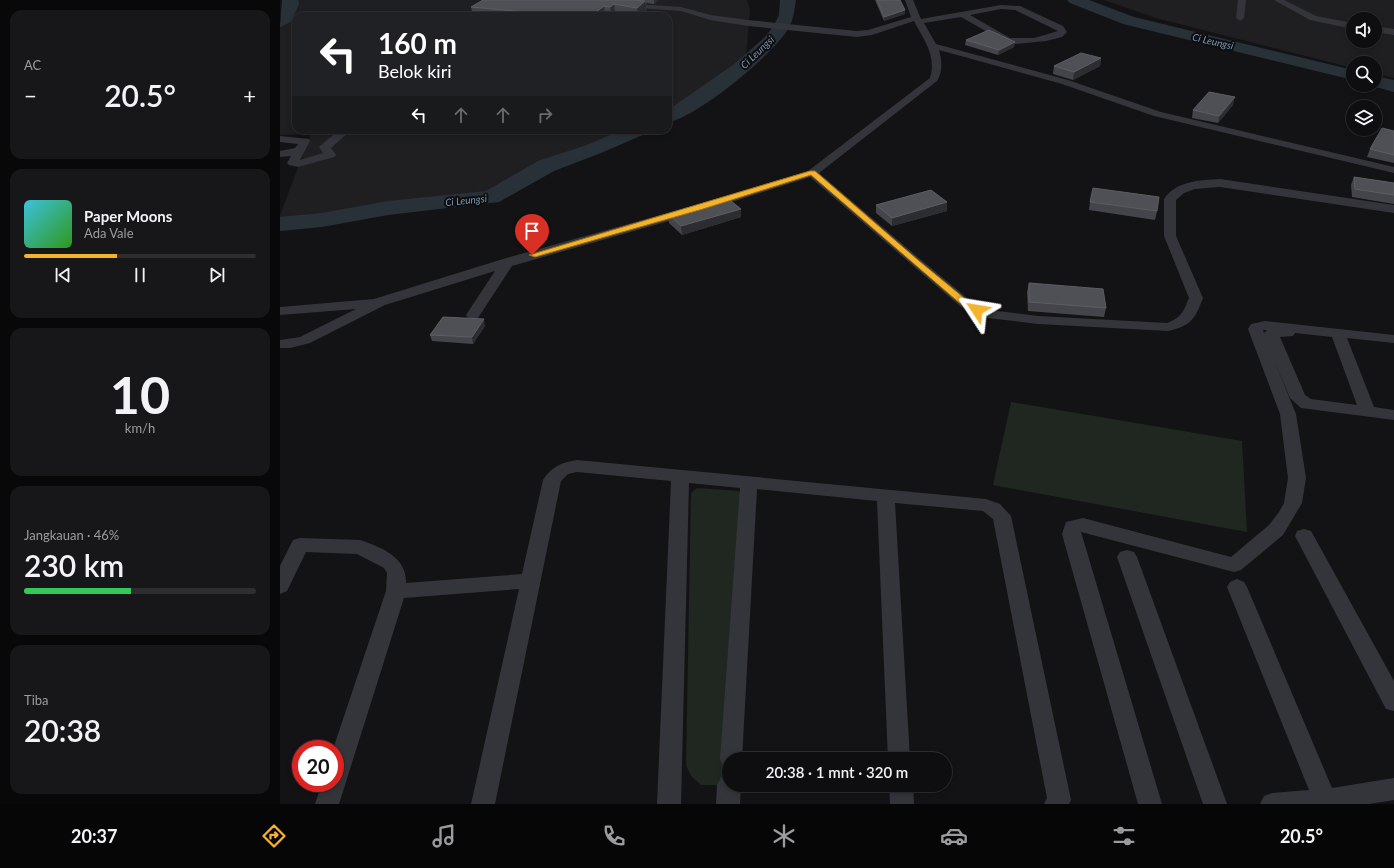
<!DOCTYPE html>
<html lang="id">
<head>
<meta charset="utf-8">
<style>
	body { margin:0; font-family:Lato,sans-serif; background:#171719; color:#f1f3f6; height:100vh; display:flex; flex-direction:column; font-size:15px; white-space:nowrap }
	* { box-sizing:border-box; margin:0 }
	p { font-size:13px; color:#9b9c9f }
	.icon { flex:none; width:22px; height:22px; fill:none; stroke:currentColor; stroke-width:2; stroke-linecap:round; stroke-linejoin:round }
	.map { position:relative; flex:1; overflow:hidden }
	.drawer { display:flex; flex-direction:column; gap:10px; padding:10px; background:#080809; width:280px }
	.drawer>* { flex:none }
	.guide { position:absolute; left:12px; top:12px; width:380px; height:122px; border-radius:12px; box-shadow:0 2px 6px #0003,0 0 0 1px #2e2e30; background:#202124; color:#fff; overflow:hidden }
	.tools { position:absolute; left:1066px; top:12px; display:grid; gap:8px }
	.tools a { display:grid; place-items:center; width:36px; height:36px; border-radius:50%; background:#0e0e10; box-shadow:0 2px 6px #0003,0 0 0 1px #2e2e30; font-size:20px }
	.speed { position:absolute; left:12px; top:740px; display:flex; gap:8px; font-size:20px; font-weight:700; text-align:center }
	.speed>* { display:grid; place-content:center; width:52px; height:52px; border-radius:50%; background:#0e0e10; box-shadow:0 2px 6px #0003,0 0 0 1px #2e2e30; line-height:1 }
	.speed .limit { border:6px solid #d22; background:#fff; color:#111 }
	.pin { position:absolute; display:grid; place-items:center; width:34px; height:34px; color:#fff; margin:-41px -17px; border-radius:50% 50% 50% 0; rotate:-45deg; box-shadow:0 0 4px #0007 }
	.pin .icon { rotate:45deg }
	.me { position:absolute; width:44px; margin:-22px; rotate:303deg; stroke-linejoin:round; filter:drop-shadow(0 0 3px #0008) }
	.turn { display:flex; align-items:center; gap:14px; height:84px; padding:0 20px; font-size:18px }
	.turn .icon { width:52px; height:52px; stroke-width:2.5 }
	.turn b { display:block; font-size:28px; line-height:34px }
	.lanes { display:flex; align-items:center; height:38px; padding:0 20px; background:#0003; justify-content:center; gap:20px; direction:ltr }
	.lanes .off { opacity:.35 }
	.big { font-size:30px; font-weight:600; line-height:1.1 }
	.drawer .card { flex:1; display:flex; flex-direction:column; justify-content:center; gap:6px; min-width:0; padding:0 14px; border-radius:12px; background:#171719 }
	.drawer .dial { align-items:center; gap:0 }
	.dial b { font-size:52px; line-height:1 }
	.song { display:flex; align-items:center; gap:12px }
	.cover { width:48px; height:48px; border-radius:6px; background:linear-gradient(135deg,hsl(190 70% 55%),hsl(110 70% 35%)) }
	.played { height:4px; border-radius:2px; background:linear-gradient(90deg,#f4b32b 40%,#2e2e30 40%) }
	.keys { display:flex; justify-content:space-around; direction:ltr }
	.heat { display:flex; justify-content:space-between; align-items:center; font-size:22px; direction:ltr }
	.charge { height:6px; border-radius:3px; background:linear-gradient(90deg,#34c759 46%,#2e2e30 0) }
	.trip { position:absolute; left:442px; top:752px; width:230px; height:40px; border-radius:20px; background:#0e0e10; box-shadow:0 2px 6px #0003,0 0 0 1px #2e2e30; font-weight:600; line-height:40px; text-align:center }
	.menu { display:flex; height:64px; justify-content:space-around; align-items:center; background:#060606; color:#9b9c9f }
	.menu .icon { width:28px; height:28px }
	.menu .on { color:#f4b32b }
	.menu b { font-size:18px; color:#f1f3f6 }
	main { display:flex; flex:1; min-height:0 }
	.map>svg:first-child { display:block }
	.built { fill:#1f1f22; fill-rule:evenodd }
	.green { fill:#1f2720 }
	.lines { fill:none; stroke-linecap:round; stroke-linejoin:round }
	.river { fill:#293138; fill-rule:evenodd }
	.minor { fill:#34353a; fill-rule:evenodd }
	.wall { fill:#44454a }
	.shaded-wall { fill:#2c2d30 }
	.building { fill:#4f5056; stroke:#5c5e64 }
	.route { fill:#f4b32b; stroke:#9f741c }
	.labels { text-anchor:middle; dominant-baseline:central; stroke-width:4; stroke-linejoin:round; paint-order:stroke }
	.far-water-label { font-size:10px; font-style:italic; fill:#7a97b1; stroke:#0e0e10 }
</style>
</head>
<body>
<main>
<section class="drawer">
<div class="card"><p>AC</p>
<div class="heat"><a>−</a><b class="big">20.5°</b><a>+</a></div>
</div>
<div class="card">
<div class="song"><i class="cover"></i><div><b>Paper Moons</b><p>Ada Vale</p></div></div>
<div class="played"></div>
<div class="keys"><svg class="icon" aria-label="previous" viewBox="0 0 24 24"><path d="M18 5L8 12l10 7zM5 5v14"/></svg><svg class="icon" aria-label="pause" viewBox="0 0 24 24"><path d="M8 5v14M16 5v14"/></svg><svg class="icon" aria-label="next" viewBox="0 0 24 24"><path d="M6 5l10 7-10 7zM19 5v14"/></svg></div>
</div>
<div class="card dial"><b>10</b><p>km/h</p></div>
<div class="card"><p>Jangkauan · 46%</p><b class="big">230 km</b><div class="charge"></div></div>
<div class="card"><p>Tiba</p><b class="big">20:38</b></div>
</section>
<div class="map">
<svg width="1114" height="804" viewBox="0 0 1114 804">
	<rect width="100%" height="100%" fill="#131315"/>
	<g class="built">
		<path d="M10 0H467L470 10 465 66 398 113 388 117V16H16V130H358L266 166 211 197 108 208 42 220 0 224V215L31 134 0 135V22L5 19 11 5Z"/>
		<path d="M824 0H1114V78L1095 73V63H1073V68L876 18ZM1073 19H1095V41H1073Z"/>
	</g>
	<g class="green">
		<path d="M731 402 962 441 967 532 713 485Z"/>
		<path d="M417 488 459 491 463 498 449 777 439 785H421L411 776 406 765 411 493Z"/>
	</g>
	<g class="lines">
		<g class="river">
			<path d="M2 0H18L19 4 11 22 0 27Z"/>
			<path d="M500 0H516C514 11 514 19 508 29 491 57 419 115 388 123V110L453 65 484 38 493 27 499 15Z"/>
			<path d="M787 0H809L854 17 1073 70V80L843 24 790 3Z"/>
			<path d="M1095 76 1114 80V92L1089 85H1095Z"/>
			<path d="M341 130H368L365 134 321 153 274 171 219 202 108 215 42 227 0 231V217L42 213 108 201 206 191 258 161 307 145Z"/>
		</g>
		<g class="minor">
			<path d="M625 0H633L641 19 721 5 740 6 783 26 787 32 782 37 766 41 735 44 725 42 681 17 644 23 656 44 788 80 881 112 1114 167V173L874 116 782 84 659 50C662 61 663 71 657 81L539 173 640 259 691 301 702 307 710 310 758 316 887 323C902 317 903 312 909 298L884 236V199C896 181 920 180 940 179L1114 205V213L940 187 915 189 904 193 896 200V236L923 298C915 319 911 326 888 331L758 324 708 318 681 307 530 177 424 211 232 266 198 318H188L186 315 215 271 105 305 30 343 10 348H0V340L20 337 76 309 0 315V307L94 299 223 259 416 205 528 171 650 78C657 55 643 39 634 21L592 35 577 37 468 26 430 20 401 11 358 8H355V4L401 7 431 15 468 20 577 31 588 30 631 17ZM721 9 735 10 778 31 754 38H730L690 15Z"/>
			<path d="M958 0H966L964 18 960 21 956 18Z"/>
			<path d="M994 0H1004L1036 16 1073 23V29L1030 20Z"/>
			<path d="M1095 26 1114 29V35L1095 32Z"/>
			<path d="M59 130H71L51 148 56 155 54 157 18 167 9 165 7 163 11 156 0 157V151L15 148 18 144 0 142V136L29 139 30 141 20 160 43 153 39 147Z"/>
			<path d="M985 321 1114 335V343L1067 338 1094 407 1114 410V420L1021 408 1010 398 994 360 1016 414 1026 478 1022 503 1003 535 961 570 954 572 801 532 882 804H858L782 534 786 522 803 518 951 557 989 525 999 512 1004 503 1008 478 1000 414 968 329 971 324ZM983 330H987L984 333ZM1015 333 1052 337 1077 405 1031 399 1025 395 1000 337 1013 336Z"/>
			<path d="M297 460 706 499 720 504 731 516 791 800 789 804H764L767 798 713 519 703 511 615 503 630 759H608L597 501 477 489 462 759H449V769L443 766 440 759 460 488 409 483 401 804H377L391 481 297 472 288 474 281 481 215 804H191L239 589 124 598 59 804H35L42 783H55V749H53L106 591 107 573 104 568 77 554 26 552 7 591 0 594V566L13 540 20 538 80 540C101 547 127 557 126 583L242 574 263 480C271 467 282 462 297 460Z"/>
			<path d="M1024 529 1031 531 1114 681V711L1106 709 1015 536 1017 531Z"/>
			<path d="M847 550 854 552 857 557 947 804H923L837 557 840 552Z"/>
			<path d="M957 579 964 582 967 587 1052 788 1114 778V800L1089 804H980L984 796 992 793 1029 790 947 587 950 582Z"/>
			<path d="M449 774V785H461L460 804H436L437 785 441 777Z"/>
			<path d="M609 785H633L634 804H610Z"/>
		</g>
	</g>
	<g class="wall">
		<path d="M203 0H379L374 4 366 3 367 10 359 16H352L335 13 332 16 325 15 324 16H193L191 7Z"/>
		<path d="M595 0H620L625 14 604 21Z"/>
		<path d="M686 40 735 42 734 47 718 55 685 45Z"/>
		<path d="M821 58 820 66 793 80 773 74 774 66Z"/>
		<path d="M953 105 938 123 912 118 913 110Z"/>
		<path d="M1114 131V163L1087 157 1090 149Z"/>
		<path d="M1074 177 1114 183V204L1072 197 1071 185Z"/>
		<path d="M667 202V211L612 226 596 213V205Z"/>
		<path d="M810 202 877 211 875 220 809 210Z"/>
		<path d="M461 209V217L402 235 389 223 388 214Z"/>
		<path d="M749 283 826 308 824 317 748 311 747 292Z"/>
		<path d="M205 326 193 344 152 341 150 335Z"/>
	</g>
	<g class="shaded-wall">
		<path d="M374 0H379L374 4Z"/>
		<path d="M365 1 367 10 359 16H358L357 8Z"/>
		<path d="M334 4 335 13 332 16 330 7Z"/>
		<path d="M324 6 325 15 324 16H311Z"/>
		<path d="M625 10V14L604 21V17Z"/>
		<path d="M735 42 734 47 718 55 719 50Z"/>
		<path d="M821 58 820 66 793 80 794 72Z"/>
		<path d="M955 97 953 105 938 123 939 116Z"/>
		<path d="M667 202V211L612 226V218Z"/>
		<path d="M461 209V217L402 235 401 226Z"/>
		<path d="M204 319 205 326 193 344 192 337Z"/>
	</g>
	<g class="building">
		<path d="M203 0H353L365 1 357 8 334 4 330 7 324 6 311 16H289L191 7Z"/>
		<path d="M597 0H620L625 10 604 17Z"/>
		<path d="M709 30 735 42 719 50 686 40Z"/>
		<path d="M801 53 821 58 794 72 774 66Z"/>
		<path d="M929 92 955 97 939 116 913 110Z"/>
		<path d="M1102 128 1114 131V155L1090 149Z"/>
		<path d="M1074 177 1114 183V195L1075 189Z"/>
		<path d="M813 188 879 197 877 211 810 202Z"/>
		<path d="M651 190 667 202 612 218 596 205Z"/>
		<path d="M446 197 461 209 401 226 388 214Z"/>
		<path d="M749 283 823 289 826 308 749 302Z"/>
		<path d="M163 317 204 319 192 337 150 335Z"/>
	</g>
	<path class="route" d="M530 171H535L638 260 689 302 700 309V312H695L683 306 531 175 423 209 255 257 249 255Z"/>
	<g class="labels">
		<g class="far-water-label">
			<text transform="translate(933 41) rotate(13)">Ci Leungsi</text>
			<text transform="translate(477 52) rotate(-44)">Ci Leungsi</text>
			<text transform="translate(186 200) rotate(-6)">Ci Leungsi</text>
		</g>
	</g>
</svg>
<div class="tools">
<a><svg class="icon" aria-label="sound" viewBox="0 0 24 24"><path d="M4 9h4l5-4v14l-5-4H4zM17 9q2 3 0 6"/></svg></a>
<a><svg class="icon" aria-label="search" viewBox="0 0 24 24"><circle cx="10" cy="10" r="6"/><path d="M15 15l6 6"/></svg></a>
<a><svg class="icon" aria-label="layers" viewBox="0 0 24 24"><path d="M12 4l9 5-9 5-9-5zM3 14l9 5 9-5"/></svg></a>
</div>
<div class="speed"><div class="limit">20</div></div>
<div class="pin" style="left:252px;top:255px;background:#d93025"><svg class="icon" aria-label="arrive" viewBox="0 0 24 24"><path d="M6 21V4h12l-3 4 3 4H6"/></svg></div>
<svg class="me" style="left:697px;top:310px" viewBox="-20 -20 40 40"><path d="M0-17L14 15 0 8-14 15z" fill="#f4b32b" stroke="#fff" stroke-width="4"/></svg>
<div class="trip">20:38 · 1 mnt · 320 m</div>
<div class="guide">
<div class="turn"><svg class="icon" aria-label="left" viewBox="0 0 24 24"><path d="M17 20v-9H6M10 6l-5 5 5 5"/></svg><div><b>160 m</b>Belok kiri</div></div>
<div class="lanes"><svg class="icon" aria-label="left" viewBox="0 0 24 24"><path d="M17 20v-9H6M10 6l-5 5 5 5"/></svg><svg class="icon off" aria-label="ahead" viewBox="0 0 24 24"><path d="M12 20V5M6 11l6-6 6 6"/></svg><svg class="icon off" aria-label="ahead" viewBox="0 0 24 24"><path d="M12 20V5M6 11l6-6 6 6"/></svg><svg class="icon off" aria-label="right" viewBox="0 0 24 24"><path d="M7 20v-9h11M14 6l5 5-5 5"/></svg></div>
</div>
</div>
</main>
<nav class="menu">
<b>20:37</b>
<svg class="icon on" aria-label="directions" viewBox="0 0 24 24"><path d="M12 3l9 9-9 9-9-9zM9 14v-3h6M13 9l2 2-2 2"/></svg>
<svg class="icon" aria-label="music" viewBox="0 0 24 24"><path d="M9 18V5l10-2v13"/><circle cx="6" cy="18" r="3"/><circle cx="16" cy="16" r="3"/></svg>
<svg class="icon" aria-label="phone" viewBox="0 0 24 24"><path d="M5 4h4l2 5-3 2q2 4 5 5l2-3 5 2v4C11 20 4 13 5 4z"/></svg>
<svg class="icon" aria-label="climate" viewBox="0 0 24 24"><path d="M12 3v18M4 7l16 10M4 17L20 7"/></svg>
<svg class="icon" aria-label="car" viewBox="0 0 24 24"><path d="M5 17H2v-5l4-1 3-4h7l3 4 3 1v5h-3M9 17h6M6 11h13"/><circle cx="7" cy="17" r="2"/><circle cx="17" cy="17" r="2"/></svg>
<svg class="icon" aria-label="filters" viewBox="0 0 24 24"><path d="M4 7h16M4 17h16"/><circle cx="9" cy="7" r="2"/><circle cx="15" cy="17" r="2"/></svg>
<b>20.5°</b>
</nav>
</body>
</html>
